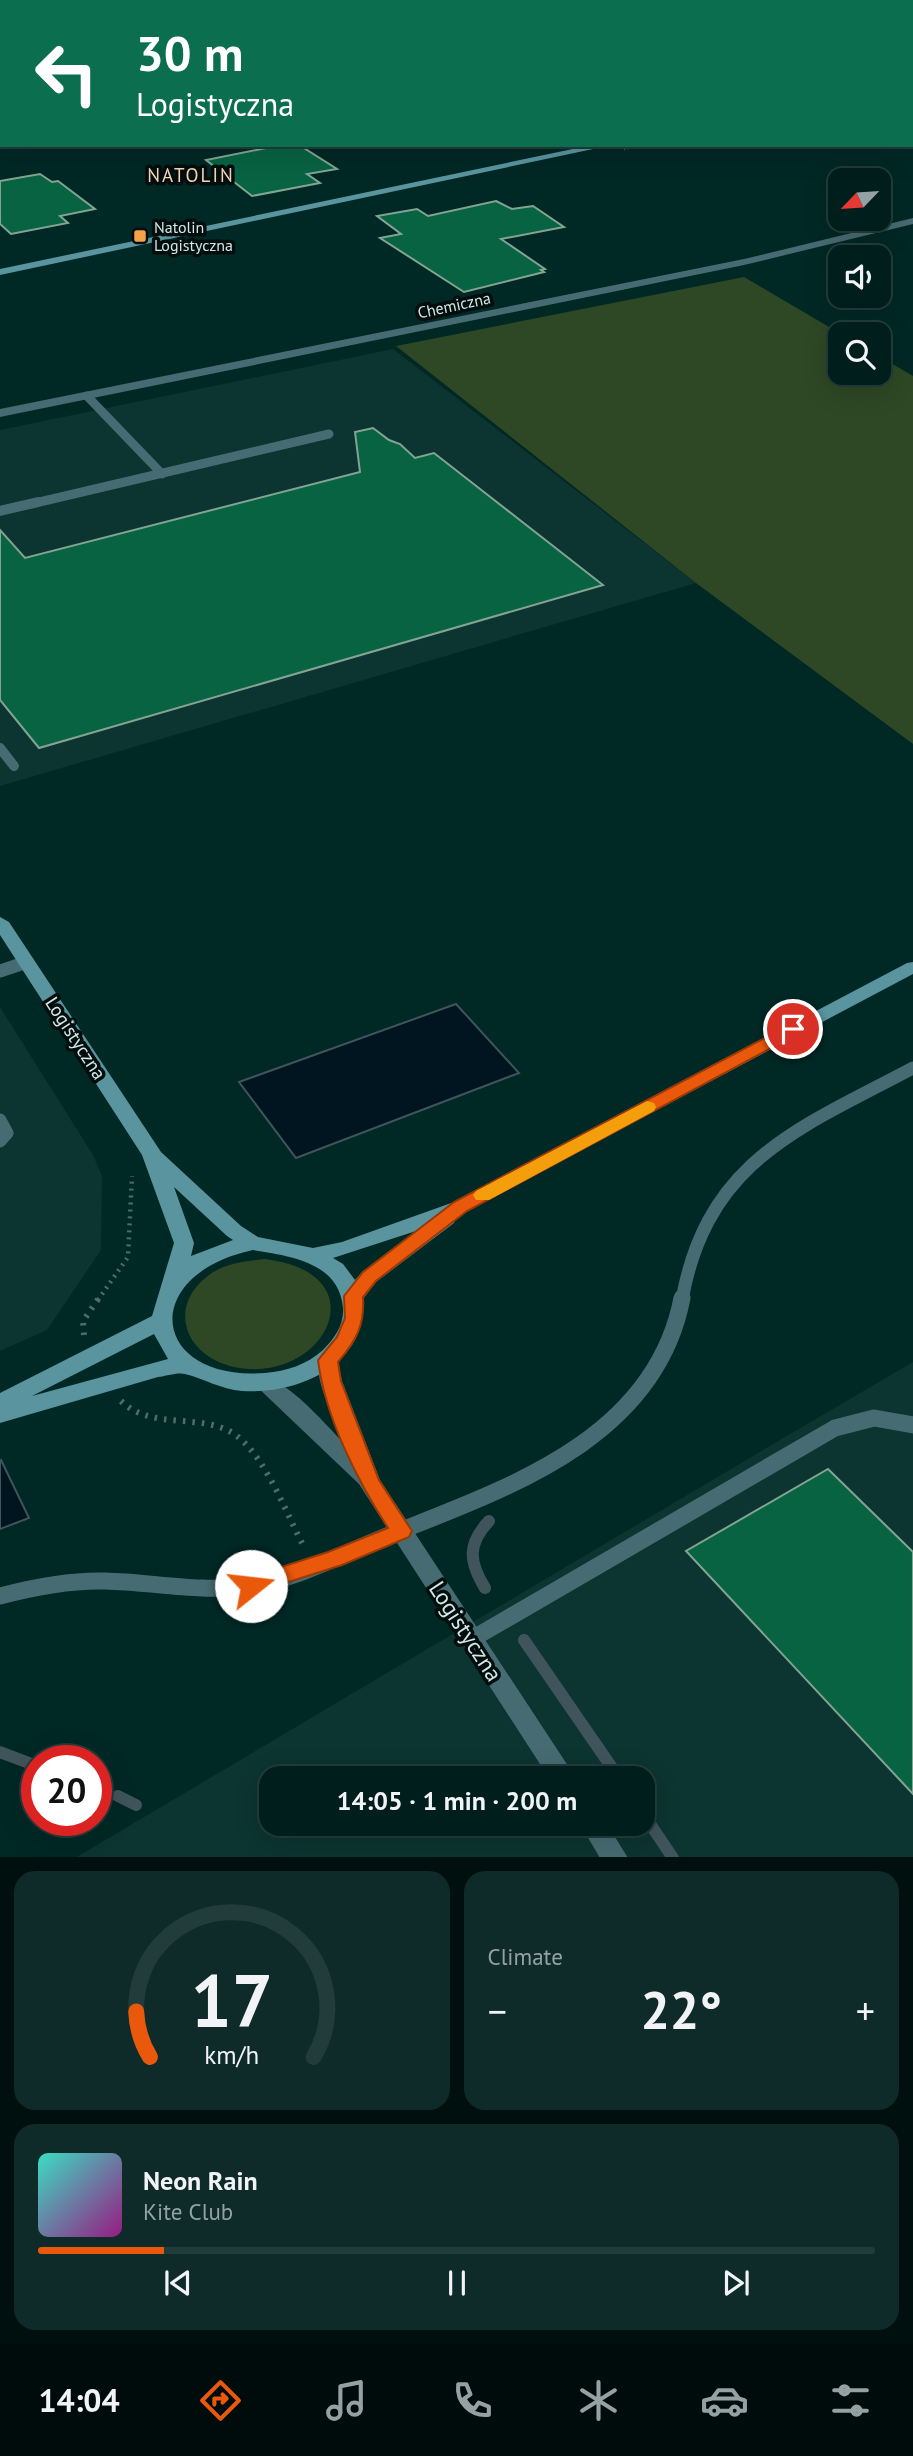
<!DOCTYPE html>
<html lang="en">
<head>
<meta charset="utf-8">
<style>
	body { margin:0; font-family:"PT Sans",sans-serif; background:#0e2b29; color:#f1f3f6; height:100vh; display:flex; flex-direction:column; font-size:26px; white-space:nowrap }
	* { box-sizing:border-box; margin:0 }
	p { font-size:23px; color:#95a2a3 }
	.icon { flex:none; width:38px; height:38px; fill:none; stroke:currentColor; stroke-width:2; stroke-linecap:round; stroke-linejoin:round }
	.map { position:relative; height:1857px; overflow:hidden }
	.details { display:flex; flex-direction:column; gap:14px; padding:14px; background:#00100f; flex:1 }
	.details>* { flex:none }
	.hud { position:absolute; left:0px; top:0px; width:914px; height:147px; box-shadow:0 7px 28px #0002,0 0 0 2px #223c3b; background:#0b6e4f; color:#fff; overflow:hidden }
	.needle { width:46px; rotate:245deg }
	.controls { position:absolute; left:828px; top:168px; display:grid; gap:14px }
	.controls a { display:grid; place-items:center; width:63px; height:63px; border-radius:14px; background:#001e1c; box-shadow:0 7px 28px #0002,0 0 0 2px #223c3b; font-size:35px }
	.speed { position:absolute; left:21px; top:1745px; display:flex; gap:14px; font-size:35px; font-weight:700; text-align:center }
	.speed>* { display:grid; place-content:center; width:91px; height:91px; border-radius:50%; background:#001e1c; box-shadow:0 7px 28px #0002,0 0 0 2px #223c3b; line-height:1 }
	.speed .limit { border:10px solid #d22; background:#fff; color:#111 }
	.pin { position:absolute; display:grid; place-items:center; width:60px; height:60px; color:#fff; margin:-30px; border:4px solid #fff; border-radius:50%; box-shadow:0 2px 7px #0007 }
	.me { position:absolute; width:77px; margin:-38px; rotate:74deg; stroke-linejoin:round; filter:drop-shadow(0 0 5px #0008) }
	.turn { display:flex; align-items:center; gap:24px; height:147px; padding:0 21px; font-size:32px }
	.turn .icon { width:91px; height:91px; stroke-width:2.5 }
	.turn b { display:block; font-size:49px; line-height:60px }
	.big { font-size:52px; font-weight:800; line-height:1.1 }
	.details .widget { flex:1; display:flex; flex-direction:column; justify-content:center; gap:10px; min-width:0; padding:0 24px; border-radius:21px; background:#0e2b29 }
	.details .dial { align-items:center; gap:0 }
	.dial svg { height:182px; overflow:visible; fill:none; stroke:#223c3b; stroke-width:7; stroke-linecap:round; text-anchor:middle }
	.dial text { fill:#f1f3f6; stroke:none }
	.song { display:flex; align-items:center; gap:21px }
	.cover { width:84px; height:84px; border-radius:10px; background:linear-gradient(135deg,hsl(170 70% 55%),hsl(310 70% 35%)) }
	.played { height:7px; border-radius:4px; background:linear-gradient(90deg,#ea580c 15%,#223c3b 15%) }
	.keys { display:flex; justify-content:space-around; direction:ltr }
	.heat { display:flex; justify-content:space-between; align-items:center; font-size:38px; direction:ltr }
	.details .tiles { flex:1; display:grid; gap:14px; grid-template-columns:1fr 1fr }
	.widget:last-child { grid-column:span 2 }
	.trip { position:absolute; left:259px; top:1766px; width:396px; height:70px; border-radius:21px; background:#001e1c; box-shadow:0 7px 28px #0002,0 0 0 2px #223c3b; font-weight:800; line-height:70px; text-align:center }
	.menu { display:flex; height:112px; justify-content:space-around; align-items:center; background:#000c0b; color:#95a2a3 }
	.menu .icon { width:49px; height:49px }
	.menu .on { color:#ea580c }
	.menu b { font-size:32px; color:#f1f3f6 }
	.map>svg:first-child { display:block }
	.built { fill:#0c3430; fill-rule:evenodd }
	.green { fill:#2e4724 }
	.water { fill:#011521; stroke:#40545c; stroke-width:2 }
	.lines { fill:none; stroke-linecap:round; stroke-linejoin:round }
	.stream { stroke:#40545c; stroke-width:12 }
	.building { fill:#086343; stroke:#83a492; stroke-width:2 }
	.path-far2 { stroke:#4c6d6a; stroke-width:2.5; stroke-dasharray:1 2.5; stroke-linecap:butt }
	.path-far1 { stroke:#4c6d6a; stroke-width:4.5; stroke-dasharray:2 5; stroke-linecap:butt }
	.path { stroke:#4c6d6a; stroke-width:6; stroke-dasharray:2.5 7; stroke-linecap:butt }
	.lane-far4 { stroke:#476b72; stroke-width:7 }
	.lane-far3 { stroke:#476b72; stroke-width:9 }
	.lane-far2 { stroke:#476b72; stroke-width:10 }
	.lane-far1 { stroke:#476b72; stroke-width:13 }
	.lane { stroke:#476b72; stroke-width:17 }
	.street { fill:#476b72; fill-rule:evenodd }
	.secondary { fill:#59949f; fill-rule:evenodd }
	.route { fill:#ea580c; stroke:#983908; stroke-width:2 }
	.slow { fill:#f59e0b }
	.poi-dot { fill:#f6a247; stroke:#020e0d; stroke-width:2.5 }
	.labels { text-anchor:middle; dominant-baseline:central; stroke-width:7; stroke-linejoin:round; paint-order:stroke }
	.far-poi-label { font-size:16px; fill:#d3e7e4; stroke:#020e0d; text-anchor:start }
	.far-street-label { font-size:16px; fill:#d3e7e4; stroke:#020e0d }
	.far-quarter-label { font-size:19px; letter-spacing:2px; fill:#f8d4b3; stroke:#020e0d }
	.street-label { font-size:19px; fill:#d3e7e4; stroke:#020e0d }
	.near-street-label { font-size:23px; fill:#d3e7e4; stroke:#020e0d }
</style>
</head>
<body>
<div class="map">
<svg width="913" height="1858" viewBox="0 0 913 1858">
	<rect width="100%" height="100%" fill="#002825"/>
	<g class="built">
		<path d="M393 349 696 583 0 786V430Z"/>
		<path d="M0 1007 93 1155 102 1176 101 1250 47 1330 0 1351Z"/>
		<path d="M913 1362V1857L75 1858 790 1434ZM271 1778H642V1824H271Z"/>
	</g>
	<g class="green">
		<path d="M744 277 841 334 840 373H878L879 356 913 376V744L696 583 396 346Z"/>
		<path d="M265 1259C385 1274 321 1390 230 1366 183 1353 168 1305 209 1275 225 1263 246 1261 265 1259Z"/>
	</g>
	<g class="water">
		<path d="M456 1004 519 1073 296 1158 239 1082Z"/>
		<path d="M1 1460 29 1518 0 1529V1461Z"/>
	</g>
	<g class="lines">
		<g class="stream">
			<path d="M485 1588C469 1562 467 1544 489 1521"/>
			<path d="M524 1640 619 1778"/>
			<path d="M0 1752 37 1766"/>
			<path d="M118 1796 136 1805"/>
			<path d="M642 1812 673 1858"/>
		</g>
	</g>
	<g class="building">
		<path d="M281 145H299L337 169 307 174 320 183 252 196 206 160Z"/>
		<path d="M40 174 52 182 58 181 95 209 60 216 68 223 11 234 0 224V181Z"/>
		<path d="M496 201 512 209 533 206 564 227 501 239 545 269 541 270 544 272 464 292 380 238 401 234 377 216 417 209 428 216Z"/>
		<path d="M373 428 389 440 400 444 415 458 434 453 603 585 39 748 0 700V530L25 558 360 472 355 432Z"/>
		<path d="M828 1469 913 1552V1794L686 1551Z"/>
	</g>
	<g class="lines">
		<path class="path-far2" d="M624 149 644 145"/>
		<path class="path-far1" d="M98 1300 128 1257 132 1176"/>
		<g class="path">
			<path d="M84 1335 83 1321 99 1298"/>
			<path d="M121 1401C153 1432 204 1411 237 1436 266 1458 287 1515 304 1547"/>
		</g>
		<path class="lane-far4" d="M846 1 851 0"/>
		<g class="lane-far3">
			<path d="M87 396 162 474"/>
			<path d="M31 504 329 434"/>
		</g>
		<g class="lane-far2">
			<path d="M0 511 38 502"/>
			<path d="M0 748 14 766"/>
		</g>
		<g class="lane-far1">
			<path d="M0 971 27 962"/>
			<path d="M0 1120 7 1133 0 1141"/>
			<path d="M682 1300C707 1160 800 1128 913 1068"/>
		</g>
		<g class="lane">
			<path d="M0 1596C34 1587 69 1580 105 1581 153 1582 200 1593 248 1586 296 1580 342 1554 387 1536 505 1489 655 1440 682 1298"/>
			<path d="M472 1639 835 1428 874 1418 913 1425"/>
		</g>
		<g class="street">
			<path d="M913 218V224L744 265 0 417V409L744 259Z"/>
			<path d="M328 1352 336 1354 342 1381 380 1480 576 1778H549L359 1484 254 1384 257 1378C281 1371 326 1425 343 1442 336 1422 310 1372 320 1354Z"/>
			<path d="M580 1824H607L628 1858H600Z"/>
		</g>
		<g class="secondary">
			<path d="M913 78V85H912V79Z"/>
			<path d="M592 145H612L0 275V269Z"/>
			<path d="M0 917 9 922 161 1152 241 1226 258 1237 313 1248 342 1242 454 1202 907 963 913 962V974L456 1216 454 1223 376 1282 363 1299C368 1364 299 1395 242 1391 220 1389 205 1379 185 1374 178 1372 166 1376 158 1377L0 1423V1393L152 1316 174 1243 142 1155 0 935ZM174 1187 227 1236 233 1240 191 1256 194 1243ZM416 1231 362 1272 355 1280 343 1264 333 1258ZM253 1250C290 1256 339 1262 343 1308 344 1325 335 1338 323 1350 306 1365 287 1371 265 1373 151 1382 137 1275 253 1250ZM154 1334 168 1359 32 1396Z"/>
		</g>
	</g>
	<path class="route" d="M793 1023 802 1029 799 1033 467 1211 376 1281 363 1297C365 1325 356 1341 338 1362L341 1381 379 1480 412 1531 409 1537 342 1565 251 1594 244 1592 241 1586 244 1579 328 1552 388 1528C357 1480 325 1417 318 1360L337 1337 345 1318 344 1296 363 1272 454 1202Z"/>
	<path class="slow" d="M647 1101 654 1103 656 1107 654 1111 489 1200H476L473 1195 476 1191Z"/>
	<rect class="poi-dot" x="133" y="229" width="14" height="14" rx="3.5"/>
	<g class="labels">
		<g class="far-poi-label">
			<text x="154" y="227">Natolin<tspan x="154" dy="18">Logistyczna</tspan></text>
		</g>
		<g class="far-street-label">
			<text transform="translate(454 305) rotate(-12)">Chemiczna</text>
		</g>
		<g class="far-quarter-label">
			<text x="191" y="175">NATOLIN</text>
		</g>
		<g class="street-label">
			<text transform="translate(76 1038) rotate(57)">Logistyczna</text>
		</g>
		<g class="near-street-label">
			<text transform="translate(466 1631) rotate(57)">Logistyczna</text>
		</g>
	</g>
</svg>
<div class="controls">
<a><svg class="needle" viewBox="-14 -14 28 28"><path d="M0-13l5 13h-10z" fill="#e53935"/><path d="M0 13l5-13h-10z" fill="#95a2a3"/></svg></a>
<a><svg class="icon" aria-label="sound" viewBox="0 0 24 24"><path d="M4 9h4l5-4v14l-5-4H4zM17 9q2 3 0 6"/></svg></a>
<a><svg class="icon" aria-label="search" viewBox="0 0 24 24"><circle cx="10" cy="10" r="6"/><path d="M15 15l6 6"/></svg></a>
</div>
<div class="speed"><div class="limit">20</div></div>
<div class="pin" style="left:793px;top:1029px;background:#d93025"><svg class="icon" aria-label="arrive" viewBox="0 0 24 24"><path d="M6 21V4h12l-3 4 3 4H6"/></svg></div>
<svg class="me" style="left:251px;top:1586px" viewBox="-20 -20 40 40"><circle r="19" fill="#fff"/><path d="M0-13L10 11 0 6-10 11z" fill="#ea580c"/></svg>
<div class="trip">14:05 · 1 min · 200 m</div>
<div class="hud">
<div class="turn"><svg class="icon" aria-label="left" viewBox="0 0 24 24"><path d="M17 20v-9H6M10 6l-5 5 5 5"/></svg><div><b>30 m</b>Logistyczna</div></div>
</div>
</div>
<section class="details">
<div class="tiles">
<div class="widget dial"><svg viewBox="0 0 100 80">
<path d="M14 69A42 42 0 1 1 86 69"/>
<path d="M14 69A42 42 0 0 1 8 49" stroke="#ea580c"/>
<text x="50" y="56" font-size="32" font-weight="700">17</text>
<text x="50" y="72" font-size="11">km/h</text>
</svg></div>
<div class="widget"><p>Climate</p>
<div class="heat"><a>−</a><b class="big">22°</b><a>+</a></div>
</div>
<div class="widget">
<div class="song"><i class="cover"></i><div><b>Neon Rain</b><p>Kite Club</p></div></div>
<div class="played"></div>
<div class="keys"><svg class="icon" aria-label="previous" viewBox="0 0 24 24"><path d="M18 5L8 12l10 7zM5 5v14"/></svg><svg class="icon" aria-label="pause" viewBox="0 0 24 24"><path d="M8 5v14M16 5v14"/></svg><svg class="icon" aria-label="next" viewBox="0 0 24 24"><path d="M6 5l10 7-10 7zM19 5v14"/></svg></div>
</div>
</div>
</section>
<nav class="menu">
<b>14:04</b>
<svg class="icon on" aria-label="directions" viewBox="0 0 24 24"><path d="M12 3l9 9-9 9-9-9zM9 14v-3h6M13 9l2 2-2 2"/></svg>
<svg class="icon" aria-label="music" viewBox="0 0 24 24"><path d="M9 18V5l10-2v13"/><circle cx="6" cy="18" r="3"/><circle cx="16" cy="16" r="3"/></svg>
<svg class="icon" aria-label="phone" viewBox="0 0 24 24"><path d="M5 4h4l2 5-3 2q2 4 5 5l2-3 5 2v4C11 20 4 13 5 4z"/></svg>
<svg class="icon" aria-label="climate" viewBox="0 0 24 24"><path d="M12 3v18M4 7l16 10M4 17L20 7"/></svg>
<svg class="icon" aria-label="car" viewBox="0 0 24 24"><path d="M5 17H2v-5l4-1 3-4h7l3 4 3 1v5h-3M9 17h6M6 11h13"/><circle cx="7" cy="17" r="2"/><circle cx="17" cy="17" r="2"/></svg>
<svg class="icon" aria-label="filters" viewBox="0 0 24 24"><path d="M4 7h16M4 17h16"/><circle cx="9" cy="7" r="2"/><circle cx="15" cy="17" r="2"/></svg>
</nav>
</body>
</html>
